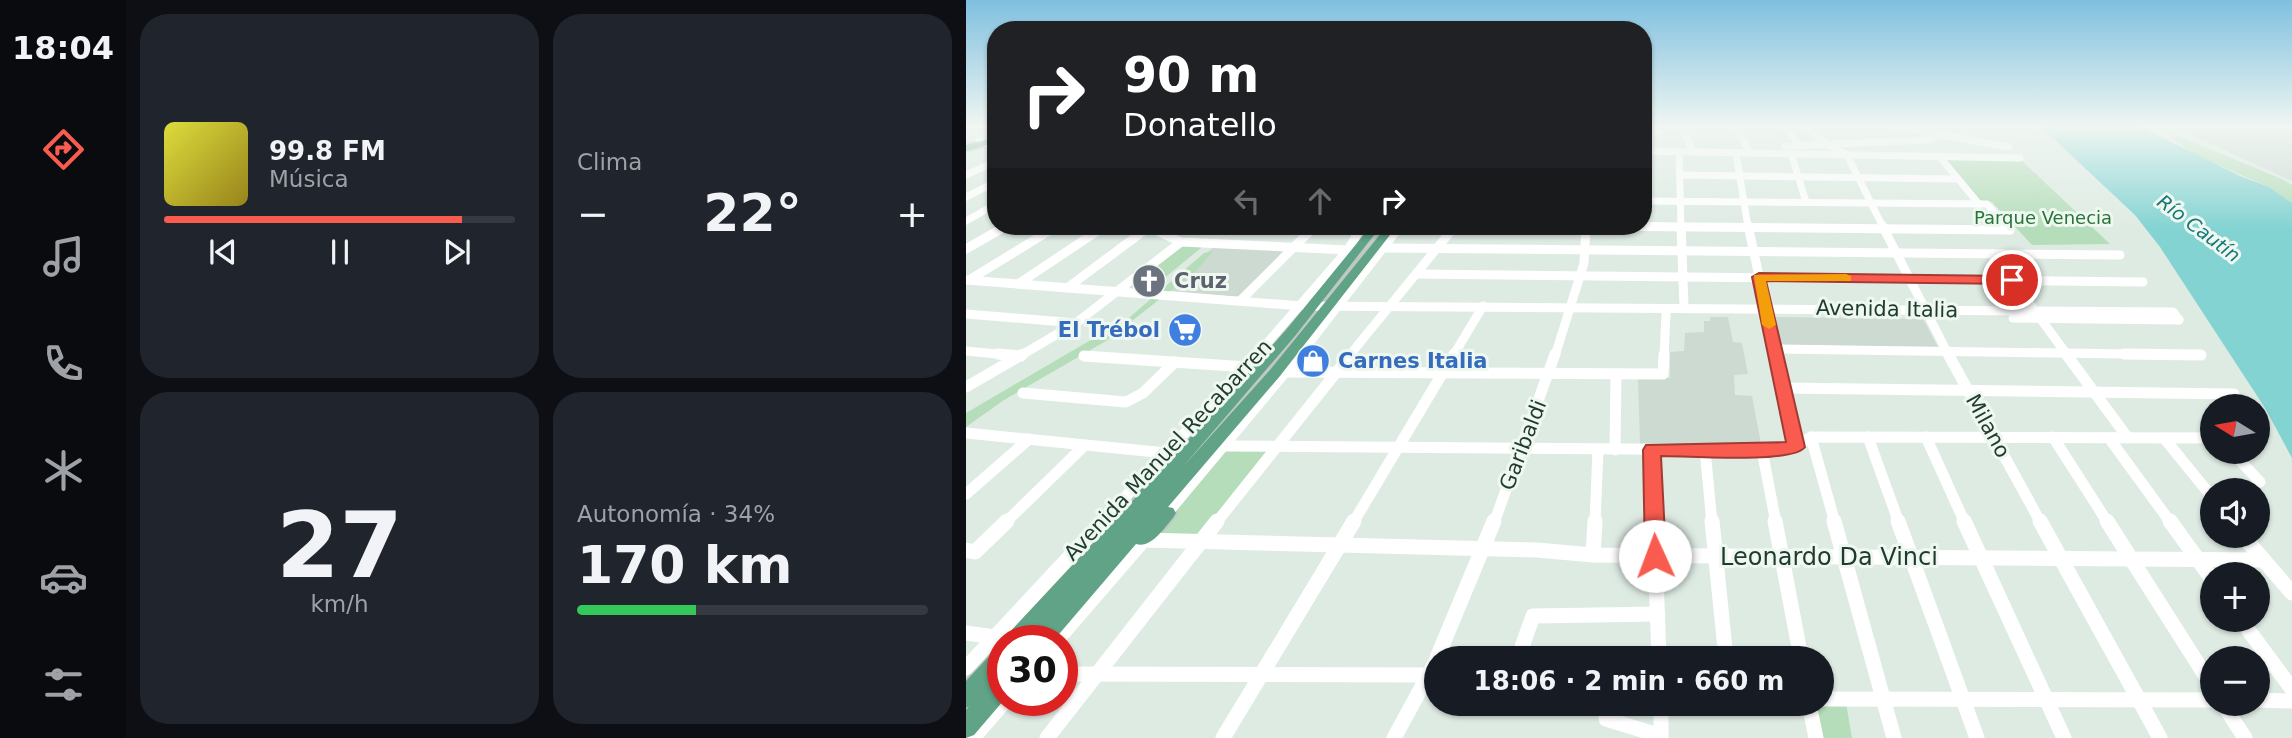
<!DOCTYPE html>
<html lang="es">
<head>
<meta charset="utf-8">
<style>
	body { margin:0; font-family:"DejaVu Sans",sans-serif; background:#20242c; color:#f1f3f6; height:100vh; display:flex; flex-direction:column; font-size:26px; white-space:nowrap }
	* { box-sizing:border-box; margin:0 }
	p { font-size:23px; color:#9ea1a6 }
	.icon { flex:none; width:38px; height:38px; fill:none; stroke:currentColor; stroke-width:2; stroke-linecap:round; stroke-linejoin:round }
	.map { position:relative; flex:1; overflow:hidden }
	.details { display:flex; flex-direction:column; gap:14px; padding:14px; background:#0d0f14; width:840px }
	.details>* { flex:none }
	.banner { position:absolute; left:21px; top:21px; width:665px; height:214px; border-radius:28px; box-shadow:0 2px 5px #0004; background:#202124; color:#fff; overflow:hidden }
	.needle { width:46px; rotate:281deg }
	.controls { position:absolute; left:1234px; top:394px; display:grid; gap:14px }
	.controls a { display:grid; place-items:center; width:70px; height:70px; border-radius:50%; background:#171b24; box-shadow:0 2px 5px #0004; font-size:35px }
	.speed { position:absolute; left:21px; top:625px; display:flex; gap:14px; font-size:35px; font-weight:700; text-align:center }
	.speed>* { display:grid; place-content:center; width:91px; height:91px; border-radius:50%; background:#171b24; box-shadow:0 2px 5px #0004; line-height:1 }
	.speed .limit { border:10px solid #d22; background:#fff; color:#111 }
	.pin { position:absolute; display:grid; place-items:center; width:60px; height:60px; color:#fff; margin:-30px; border:4px solid #fff; border-radius:50%; box-shadow:0 2px 7px #0007 }
	.me { position:absolute; width:77px; margin:-38px; rotate:358deg; stroke-linejoin:round; filter:drop-shadow(0 0 5px #0008) }
	.turn { display:flex; align-items:center; gap:24px; height:147px; padding:0 21px; font-size:32px }
	.turn .icon { width:91px; height:91px; stroke-width:2.5 }
	.turn b { display:block; font-size:49px; line-height:60px }
	.lanes { display:flex; align-items:center; height:66px; padding:0 21px; background:#0003; justify-content:center; gap:35px; direction:ltr }
	.lanes .off { opacity:.35 }
	.big { font-size:52px; font-weight:700; line-height:1.1 }
	.details .card { flex:1; display:flex; flex-direction:column; justify-content:center; gap:10px; min-width:0; padding:0 24px; border-radius:28px; background:#20242c }
	.details .dial { align-items:center; gap:0 }
	.dial b { font-size:91px; line-height:1 }
	.song { display:flex; align-items:center; gap:21px }
	.cover { width:84px; height:84px; border-radius:10px; background:linear-gradient(135deg,hsl(60 70% 55%),hsl(50 70% 35%)) }
	.played { height:7px; border-radius:4px; background:linear-gradient(90deg,#f95b4e 85%,#363941 85%) }
	.keys { display:flex; justify-content:space-around; direction:ltr }
	.heat { display:flex; justify-content:space-between; align-items:center; font-size:38px; direction:ltr }
	.charge { height:10px; border-radius:5px; background:linear-gradient(90deg,#34c759 34%,#363941 0) }
	.details .tiles { flex:1; display:grid; gap:14px; grid-template-columns:repeat(2,1fr) }
	.trip { position:absolute; left:458px; top:646px; width:410px; height:70px; border-radius:35px; background:#171b24; box-shadow:0 2px 5px #0004; font-weight:700; line-height:70px; text-align:center }
	main { display:flex; flex:1; min-height:0 }
	.menu { display:flex; flex-direction:column; width:126px; justify-content:space-around; align-items:center; background:#090b0e; color:#9ea1a6 }
	.menu .icon { width:49px; height:49px }
	.menu .active { color:#f95b4e }
	.menu b { font-size:32px; color:#f1f3f6 }
	.map>svg:first-child { display:block }
	.built { fill:#ccdad2 }
	.green { fill:#b5ddb9 }
	.water { fill:#82d3d2 }
	.lines { fill:none; stroke-linecap:round; stroke-linejoin:round }
	.major-casing { stroke:#c0c8c5; stroke-width:4 }
	.minor-far3 { stroke:#fff; stroke-width:7 }
	.minor-far2 { stroke:#fff; stroke-width:9 }
	.minor-far1 { stroke:#fff; stroke-width:11 }
	.minor { stroke:#fff; stroke-width:15 }
	.major { fill:#60a386; fill-rule:evenodd }
	.route { fill:#f95b4e; stroke:#a23b33; stroke-width:2 }
	.slow { fill:#f59e0b }
	.labels { text-anchor:middle; dominant-baseline:central; stroke-width:6; stroke-linejoin:round; paint-order:stroke }
	.far-park-label { font-size:18px; fill:#277438; stroke:#eff7f1 }
	.far-water-label { font-size:19px; font-style:italic; fill:#167979; stroke:#eff7f1 }
	.worship-label { font-size:21px; font-weight:bold; fill:#5b616d; stroke:#eff7f1; text-anchor:start }
	.street-label { font-size:21px; fill:#1f3b2f; stroke:#eff7f1 }
	.shop-label { font-size:21px; font-weight:bold; fill:#366cbe; stroke:#eff7f1; text-anchor:end }
	.near-street-label { font-size:24px; fill:#1f3b2f; stroke:#eff7f1 }
</style>
</head>
<body>
<main>
<nav class="menu">
<b>18:04</b>
<svg class="icon active" aria-label="directions" viewBox="0 0 24 24"><path d="M12 3l9 9-9 9-9-9zM9 14v-3h6M13 9l2 2-2 2"/></svg>
<svg class="icon" aria-label="music" viewBox="0 0 24 24"><path d="M9 18V5l10-2v13"/><circle cx="6" cy="18" r="3"/><circle cx="16" cy="16" r="3"/></svg>
<svg class="icon" aria-label="phone" viewBox="0 0 24 24"><path d="M5 4h4l2 5-3 2q2 4 5 5l2-3 5 2v4C11 20 4 13 5 4z"/></svg>
<svg class="icon" aria-label="climate" viewBox="0 0 24 24"><path d="M12 3v18M4 7l16 10M4 17L20 7"/></svg>
<svg class="icon" aria-label="car" viewBox="0 0 24 24"><path d="M5 17H2v-5l4-1 3-4h7l3 4 3 1v5h-3M9 17h6M6 11h13"/><circle cx="7" cy="17" r="2"/><circle cx="17" cy="17" r="2"/></svg>
<svg class="icon" aria-label="filters" viewBox="0 0 24 24"><path d="M4 7h16M4 17h16"/><circle cx="9" cy="7" r="2"/><circle cx="15" cy="17" r="2"/></svg>
</nav>
<section class="details">
<div class="tiles">
<div class="card">
<div class="song"><i class="cover"></i><div><b>99.8 FM</b><p>Música</p></div></div>
<div class="played"></div>
<div class="keys"><svg class="icon" aria-label="previous" viewBox="0 0 24 24"><path d="M18 5L8 12l10 7zM5 5v14"/></svg><svg class="icon" aria-label="pause" viewBox="0 0 24 24"><path d="M8 5v14M16 5v14"/></svg><svg class="icon" aria-label="next" viewBox="0 0 24 24"><path d="M6 5l10 7-10 7zM19 5v14"/></svg></div>
</div>
<div class="card"><p>Clima</p>
<div class="heat"><a>−</a><b class="big">22°</b><a>+</a></div>
</div>
<div class="card dial"><b>27</b><p>km/h</p></div>
<div class="card"><p>Autonomía · 34%</p><b class="big">170 km</b><div class="charge"></div></div>
</div>
</section>
<div class="map">
<svg width="1326" height="738" viewBox="0 0 1326 738">
	<rect width="100%" height="100%" fill="#deebe3"/>
	<g class="built">
		<path d="M1206 126H1326V181Z"/>
		<path d="M250 245 321 249 272 297 198 290Z"/>
		<path d="M744 317H762L767 342 776 343 782 374 768 375 769 395 786 396 795 444 674 445 672 377 704 378V352L718 351 719 333 738 332V321H744Z"/>
		<path d="M806 317 957 319 972 347 812 345Z"/>
	</g>
	<g class="green">
		<path d="M1193 128 1316 179 1326 185V203L1303 187 1229 155Z"/>
		<path d="M975 158H1053L1144 244 1066 245 1026 202H1014Z"/>
		<path d="M215 245 236 247 185 289 162 287Z"/>
		<path d="M247 251 230 271 140 341 38 400 0 427V413L164 317 238 253Z"/>
		<path d="M261 449 303 450 232 537 188 536Z"/>
		<path d="M880 703 886 738H854L847 704Z"/>
	</g>
	<path class="water" d="M1074 126H1173L1274 176 1303 187 1326 203V458L1299 408 1194 247 1169 215Z"/>
	<g class="lines">
		<g class="major-casing">
			<g id="major">
				<path d="M30 137V142L0 151V145Z"/>
				<path d="M405 226H415L329 336 215 469 304 370 421 226H431L314 376 202 507 207 508 210 513 207 518C198 528 185 549 170 544L88 640H65L66 637 63 640H40L43 633 171 496 168 491 194 449H206L208 453 203 461 320 330Z"/>
				<path d="M37 646V672L33 676 37 675 38 700 8 735 0 738V710L3 706 0 708V681L30 649Z"/>
			</g>
		</g>
		<g class="minor-far3">
			<path d="M716 126 727 152"/>
			<path d="M769 126 781 147"/>
			<path d="M819 126 833 145"/>
			<path d="M840 126 861 144 881 155 917 227"/>
			<path d="M926 126 1043 147"/>
			<path d="M677 132 695 131"/>
			<path d="M13 140 30 148"/>
			<path d="M819 146 961 140 976 135"/>
			<path d="M677 151 1054 158"/>
			<path d="M713 152 715 227"/>
			<path d="M770 153 782 227"/>
			<path d="M825 153 840 202"/>
			<path d="M973 156 1013 204"/>
			<path d="M0 175 30 161"/>
			<path d="M715 175 992 179"/>
			<path d="M0 197 30 182"/>
			<path d="M677 201 1021 204 1041 227"/>
			<path d="M0 221 30 204"/>
			<path d="M620 226 693 227"/>
		</g>
		<g class="minor-far2">
			<path d="M715 225 718 307"/>
			<path d="M782 225 810 356"/>
			<path d="M916 225 983 356"/>
			<path d="M1040 225 1044 230"/>
			<path d="M180 226 215 242 382 250"/>
			<path d="M620 226 1044 230"/>
			<path d="M418 248 1154 255"/>
			<path d="M0 249 40 226"/>
			<path d="M1027 254 1102 356"/>
			<path d="M451 274 1177 282"/>
			<path d="M0 280 336 306 1207 312 1213 320"/>
			<path d="M3 280 91 226"/>
			<path d="M52 284 139 226"/>
			<path d="M101 288 183 227"/>
			<path d="M274 301 349 226"/>
			<path d="M0 314 110 323"/>
			<path d="M1047 318 1213 320"/>
			<path d="M808 349 1235 355"/>
			<path d="M0 351 51 356"/>
			<path d="M54 356 110 323 215 242"/>
			<path d="M290 356 382 250 396 226"/>
			<path d="M333 356 434 226"/>
			<path d="M383 356 489 226"/>
			<path d="M487 356 517 306"/>
			<path d="M589 356 618 263 620 226"/>
			<path d="M698 356 700 314"/>
		</g>
		<g class="minor-far1">
			<path d="M32 354 55 356"/>
			<path d="M810 354 830 447"/>
			<path d="M982 354 1075 523"/>
			<path d="M1100 354 1162 438"/>
			<path d="M1158 354 1235 355"/>
			<path d="M118 356 281 367"/>
			<path d="M320 372 697 374 698 354"/>
			<path d="M0 387 57 354"/>
			<path d="M817 388 1268 394"/>
			<path d="M57 393 160 402 177 393 209 362"/>
			<path d="M0 433 200 453"/>
			<path d="M845 437 869 523"/>
			<path d="M902 437 933 523"/>
			<path d="M960 437 999 523"/>
			<path d="M1087 437 1142 523"/>
			<path d="M1143 438 1205 523"/>
			<path d="M1198 438 1246 497"/>
			<path d="M259 446 805 450 830 447 845 437 1246 438"/>
			<path d="M649 450 650 374"/>
			<path d="M686 450 688 523"/>
			<path d="M739 450 746 523"/>
			<path d="M796 450 810 523"/>
			<path d="M1266 452 1294 482"/>
			<path d="M195 459 292 354"/>
			<path d="M0 494 63 439"/>
			<path d="M198 517 334 354"/>
			<path d="M39 523 119 445"/>
			<path d="M135 523 184 470"/>
			<path d="M250 523 385 354"/>
			<path d="M387 523 488 354"/>
			<path d="M528 523 589 354"/>
			<path d="M629 523 632 450"/>
		</g>
		<g class="minor">
			<path d="M688 521 693 658"/>
			<path d="M746 521 760 658"/>
			<path d="M809 521 835 658"/>
			<path d="M868 521 928 738"/>
			<path d="M932 521 1011 738"/>
			<path d="M998 521 1098 738"/>
			<path d="M1074 521 1194 738"/>
			<path d="M1141 521 1246 686"/>
			<path d="M1204 521 1246 579"/>
			<path d="M1277 536 1326 593"/>
			<path d="M177 540 571 550 627 555 1298 560"/>
			<path d="M0 550 9 552 41 521"/>
			<path d="M627 555 629 521"/>
			<path d="M1275 620 1326 689"/>
			<path d="M0 633 29 637"/>
			<path d="M91 640 180 537"/>
			<path d="M471 658 528 521"/>
			<path d="M552 658 567 616 692 614"/>
			<path d="M0 668 137 521"/>
			<path d="M96 674 464 675"/>
			<path d="M856 699 1246 700"/>
			<path d="M1292 700 1326 701"/>
			<path d="M695 704V738"/>
			<path d="M843 704 850 738"/>
			<path d="M1257 704 1279 738"/>
			<path d="M640 719 695 736"/>
			<path d="M7 738 40 700"/>
			<path d="M81 738 251 521"/>
			<path d="M257 738 388 521"/>
			<path d="M428 738 471 659"/>
		</g>
		<use href="#major" class="major"/>
	</g>
	<linearGradient id="sky" x2="0" y2="1"><stop stop-color="#7fc0df"/><stop offset="0.55" stop-color="#f0f6f2"/><stop offset="1" stop-color="#f0f6f2" stop-opacity="0"/></linearGradient>
	<rect width="1326" height="230" fill="url(#sky)"/>
	<path class="route" d="M793 273 1046 276 1053 280 1046 284 800 281 839 447C828 464 719 456 695 456L700 556 697 562 689 565 682 562 679 556 677 450 680 445 820 442 786 277Z"/>
	<path class="slow" d="M880 274 885 276V281H800L810 325 803 329 796 325 788 275Z"/>
	<defs>
		<g id="church-disc" transform="scale(1.75)"><circle r="9.5" fill="#6b7280" stroke="#eff7f1"/><path d="M-1.2-6h2.4v3.5h3.3v2.4h-3.3V6h-2.4V-.1h-3.3v-2.4h3.3Z" fill="#fff"/></g>
		<g id="supermarket-disc" transform="scale(1.75)"><circle r="9.5" fill="#3f7fe0" stroke="#eff7f1"/><path d="M-6-5.5h2.5l.6 2H6L4.5 2H-2.5L-4.4-4H-6ZM-1.5 3.2a1.3 1.3 0 1 0 .1 0ZM3 3.2a1.3 1.3 0 1 0 .1 0Z" fill="#fff"/></g>
		<g id="shop-disc" transform="scale(1.75)"><circle r="9.5" fill="#3f7fe0" stroke="#eff7f1"/><path d="M-5-2.5h2.3a2.7 3.5 0 0 1 5.4 0H5L5.5 6h-11ZM-1.5-2.5h3a1.5 2.3 0 0 0-3 0Z" fill="#fff"/></g>
	</defs>
	<g fill-rule="evenodd">
		<use href="#church-disc" x="183" y="281"/>
		<use href="#supermarket-disc" x="219" y="330"/>
		<use href="#shop-disc" x="347" y="361"/>
	</g>
	<g class="labels">
		<g class="far-park-label">
			<text x="1077" y="217">Parque Venecia</text>
		</g>
		<g class="far-water-label">
			<text transform="translate(1233 228) rotate(37)">Río Cautín</text>
		</g>
		<g class="worship-label">
			<text x="208" y="281">Cruz</text>
		</g>
		<g class="street-label">
			<text transform="translate(921 309) rotate(1)">Avenida Italia</text>
			<text transform="translate(1022 426) rotate(61)">Milano</text>
			<text transform="translate(557 445) rotate(-69)">Garibaldi</text>
			<text transform="translate(202 450) rotate(-47)">Avenida Manuel Recabarren</text>
		</g>
		<g class="shop-label">
			<text x="194" y="330">El Trébol</text>
			<text x="372" y="361" text-anchor="start">Carnes Italia</text>
		</g>
		<g class="near-street-label">
			<text x="863" y="557">Leonardo Da Vinci</text>
		</g>
	</g>
</svg>
<div class="controls">
<a><svg class="needle" viewBox="-14 -14 28 28"><path d="M0-13l5 13h-10z" fill="#e53935"/><path d="M0 13l5-13h-10z" fill="#9ea1a6"/></svg></a>
<a><svg class="icon" aria-label="sound" viewBox="0 0 24 24"><path d="M4 9h4l5-4v14l-5-4H4zM17 9q2 3 0 6"/></svg></a>
<a>+</a>
<a>−</a>
</div>
<div class="speed"><div class="limit">30</div></div>
<div class="pin" style="left:1046px;top:280px;background:#d93025"><svg class="icon" aria-label="arrive" viewBox="0 0 24 24"><path d="M6 21V4h12l-3 4 3 4H6"/></svg></div>
<svg class="me" style="left:689px;top:556px" viewBox="-20 -20 40 40"><circle r="19" fill="#fff"/><path d="M0-13L10 11 0 6-10 11z" fill="#f95b4e"/></svg>
<div class="trip">18:06 · 2 min · 660 m</div>
<div class="banner">
<div class="turn"><svg class="icon" aria-label="right" viewBox="0 0 24 24"><path d="M7 20v-9h11M14 6l5 5-5 5"/></svg><div><b>90 m</b>Donatello</div></div>
<div class="lanes"><svg class="icon off" aria-label="left" viewBox="0 0 24 24"><path d="M17 20v-9H6M10 6l-5 5 5 5"/></svg><svg class="icon off" aria-label="ahead" viewBox="0 0 24 24"><path d="M12 20V5M6 11l6-6 6 6"/></svg><svg class="icon" aria-label="right" viewBox="0 0 24 24"><path d="M7 20v-9h11M14 6l5 5-5 5"/></svg></div>
</div>
</div>
</main>
</body>
</html>
